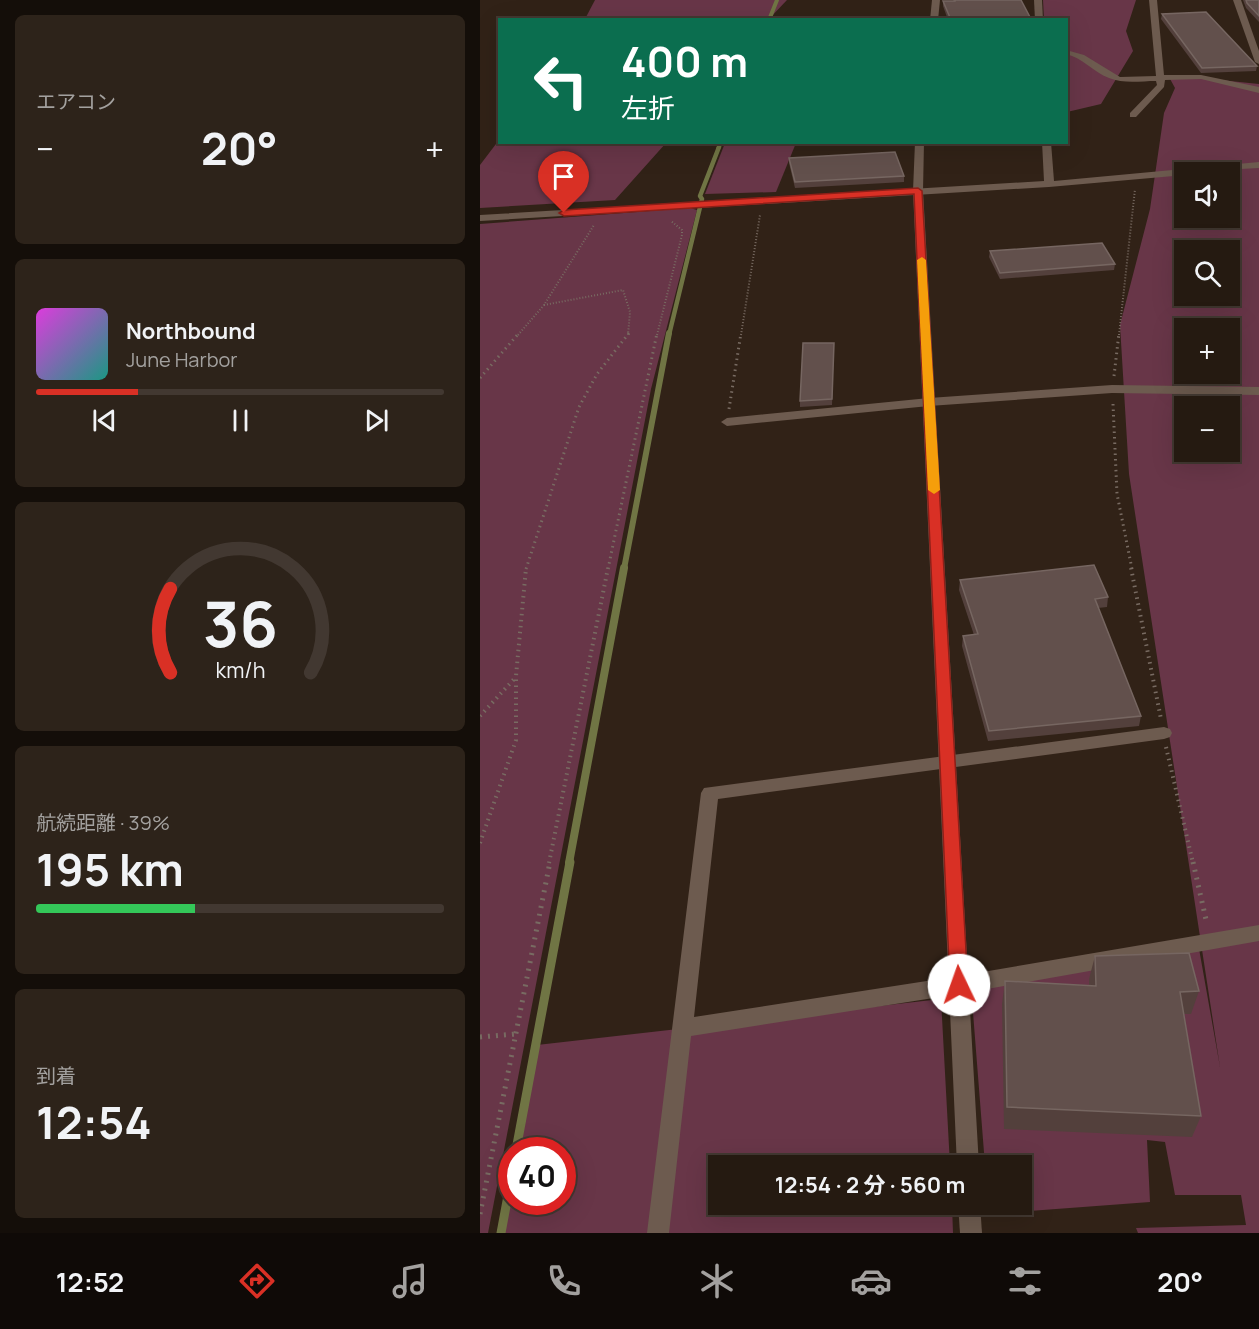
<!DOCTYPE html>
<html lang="ja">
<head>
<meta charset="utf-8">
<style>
	body { margin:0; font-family:Manrope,"Noto Sans JP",sans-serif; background:#2d231a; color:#f1f3f6; height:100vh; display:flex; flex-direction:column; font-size:22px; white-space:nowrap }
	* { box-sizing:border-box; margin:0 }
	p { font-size:20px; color:#a3a19f }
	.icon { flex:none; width:33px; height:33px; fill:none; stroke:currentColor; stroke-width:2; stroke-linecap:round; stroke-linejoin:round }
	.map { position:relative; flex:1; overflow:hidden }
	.sheet { display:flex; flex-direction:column; gap:15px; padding:15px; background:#140e09; width:480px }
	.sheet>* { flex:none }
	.hud { position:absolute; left:18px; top:18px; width:570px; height:126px; border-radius:0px; box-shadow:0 6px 24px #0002,0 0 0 2px #423831; background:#0b6e4f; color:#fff; overflow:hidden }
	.fabs { position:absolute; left:694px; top:162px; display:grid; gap:12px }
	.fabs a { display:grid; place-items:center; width:66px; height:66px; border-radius:0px; background:#251a11; box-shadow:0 6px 24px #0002,0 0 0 2px #423831; font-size:30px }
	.speed { position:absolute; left:18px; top:1137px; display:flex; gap:12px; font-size:30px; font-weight:700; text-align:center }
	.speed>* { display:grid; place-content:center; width:78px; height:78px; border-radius:50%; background:#251a11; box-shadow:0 6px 24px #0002,0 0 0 2px #423831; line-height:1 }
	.speed .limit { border:9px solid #d22; background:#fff; color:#111 }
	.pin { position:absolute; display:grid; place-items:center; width:51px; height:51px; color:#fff; margin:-62px -26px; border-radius:50% 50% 50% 0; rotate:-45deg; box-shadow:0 0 6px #0007 }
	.pin .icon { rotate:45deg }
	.me { position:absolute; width:66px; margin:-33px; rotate:357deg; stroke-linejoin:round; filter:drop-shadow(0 0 4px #0008) }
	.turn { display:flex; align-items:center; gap:21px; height:126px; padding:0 24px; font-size:27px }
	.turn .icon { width:78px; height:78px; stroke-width:2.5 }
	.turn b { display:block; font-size:42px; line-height:51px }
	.big { font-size:45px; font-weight:700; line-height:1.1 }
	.sheet .widget { flex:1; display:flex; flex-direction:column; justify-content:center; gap:9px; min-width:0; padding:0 21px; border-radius:9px; background:#2d231a }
	.sheet .dial { align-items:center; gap:0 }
	.dial svg { height:156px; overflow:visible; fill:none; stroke:#423831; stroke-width:7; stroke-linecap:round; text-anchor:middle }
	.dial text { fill:#f1f3f6; stroke:none }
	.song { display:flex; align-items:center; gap:18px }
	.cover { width:72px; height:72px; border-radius:9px; background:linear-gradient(135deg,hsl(300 70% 55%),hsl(170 70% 35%)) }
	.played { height:6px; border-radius:3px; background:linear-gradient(90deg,#d93025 25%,#423831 25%) }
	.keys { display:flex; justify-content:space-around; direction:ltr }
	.heat { display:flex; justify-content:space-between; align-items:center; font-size:33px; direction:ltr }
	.charge { height:9px; border-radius:4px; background:linear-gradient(90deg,#34c759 39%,#423831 0) }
	.trip { position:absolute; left:228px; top:1155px; width:324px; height:60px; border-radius:0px; background:#251a11; box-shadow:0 6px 24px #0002,0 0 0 2px #423831; font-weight:700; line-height:60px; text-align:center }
	.dock { display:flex; height:96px; justify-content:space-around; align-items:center; background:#0f0a07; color:#a3a19f }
	.dock .icon { width:42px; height:42px }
	.dock .on { color:#d93025 }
	.dock b { font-size:27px; color:#f1f3f6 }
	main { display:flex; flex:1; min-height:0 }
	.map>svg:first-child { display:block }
	.green { fill:#683648; fill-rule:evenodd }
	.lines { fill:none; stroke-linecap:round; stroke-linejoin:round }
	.stream-far4 { stroke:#707544; stroke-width:4 }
	.stream-far3 { stroke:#707544; stroke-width:4.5 }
	.stream-far2 { stroke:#707544; stroke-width:6 }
	.stream-far1 { stroke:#707544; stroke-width:8 }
	.stream { stroke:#707544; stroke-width:9 }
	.path-far3 { stroke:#786b62; stroke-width:2; stroke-dasharray:1 2; stroke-linecap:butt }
	.path-far2 { stroke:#786b62; stroke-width:3; stroke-dasharray:1.5 4; stroke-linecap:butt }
	.path-far1 { stroke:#786b62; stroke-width:4; stroke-dasharray:1.5 4.5; stroke-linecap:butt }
	.path { stroke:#786b62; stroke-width:5; stroke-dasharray:2 6; stroke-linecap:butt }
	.street { fill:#6d5b4f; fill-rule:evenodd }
	.secondary { fill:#6d5b4f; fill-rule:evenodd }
	.wall { fill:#53403c }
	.building { fill:#62504c; stroke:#766661; stroke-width:1.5 }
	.route { fill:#d93025; stroke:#8d1f18; stroke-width:1.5 }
	.slow { fill:#f59e0b }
</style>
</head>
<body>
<main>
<section class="sheet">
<div class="widget"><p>エアコン</p>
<div class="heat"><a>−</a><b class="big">20°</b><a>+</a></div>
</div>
<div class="widget">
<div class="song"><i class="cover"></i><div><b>Northbound</b><p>June Harbor</p></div></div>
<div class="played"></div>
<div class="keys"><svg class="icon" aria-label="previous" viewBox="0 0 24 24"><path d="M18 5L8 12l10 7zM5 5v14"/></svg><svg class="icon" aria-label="pause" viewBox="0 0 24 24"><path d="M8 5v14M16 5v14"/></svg><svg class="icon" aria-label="next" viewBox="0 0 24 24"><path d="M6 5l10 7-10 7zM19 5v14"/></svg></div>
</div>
<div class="widget dial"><svg viewBox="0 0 100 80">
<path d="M14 69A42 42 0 1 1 86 69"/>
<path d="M14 69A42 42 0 0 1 14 26" stroke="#d93025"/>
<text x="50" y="56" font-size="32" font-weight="700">36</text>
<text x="50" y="72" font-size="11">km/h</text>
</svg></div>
<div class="widget"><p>航続距離 · 39%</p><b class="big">195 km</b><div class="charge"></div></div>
<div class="widget"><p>到着</p><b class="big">12:54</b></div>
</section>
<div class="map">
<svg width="779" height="1233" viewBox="0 0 779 1233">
	<rect width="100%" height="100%" fill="#312217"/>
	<g class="green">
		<path d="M115 0H307L289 19H105Z"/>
		<path d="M563 0H656L646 31 653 51 621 104 587 112 586 20 564 19Z"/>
		<path d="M689 77H711L779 84V1233H658L656 1228 766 1225 761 1195H695L685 1142 667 1140 670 1202 509 1214 508 1205 542 1204V1166L505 1165 491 987 718 943 740 1067 649 474 640 325 670 209 684 113 695 88ZM705 172H750V218H705ZM705 250H750V296H705ZM705 328H750V374H705ZM705 406H750V452H705Z"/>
		<path d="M19 140 20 142 186 143 135 200 0 208V165Z"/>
		<path d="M245 143H316L296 192 225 194Z"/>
		<path d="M210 208 217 210 171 389 8 1233H0V224Z"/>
		<path d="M461 999 470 1165 238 1166V1204L472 1205 473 1233H18L31 1169 32 1202H82V1150H35L57 1045Z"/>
	</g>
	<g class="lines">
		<g class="stream-far4">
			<path d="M289 20 297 0"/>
			<path d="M238 149 241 142"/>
		</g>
		<path class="stream-far3" d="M189 335 222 199 220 196 239 147"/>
		<path class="stream-far2" d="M144 569 189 333"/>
		<path class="stream-far1" d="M89 863 144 568"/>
		<g class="stream">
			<path d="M36 1150 90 862"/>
			<path d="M21 1233 32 1174"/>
		</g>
		<g class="path-far3">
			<path d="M64 305 143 290 150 312 148 335"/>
			<path d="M38 335 64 305 114 225"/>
			<path d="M177 335 202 235V230L191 221"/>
			<path d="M261 335 280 215"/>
			<path d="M639 335 655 189"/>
		</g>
		<g class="path-far2">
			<path d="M634 376 639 333"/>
			<path d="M0 378 39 333"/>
			<path d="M633 404 637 494 652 569"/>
			<path d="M249 409 261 333"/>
			<path d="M46 569 99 407 117 374 149 333"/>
			<path d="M128 569 177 333"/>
		</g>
		<g class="path-far1">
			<path d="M651 568 681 719"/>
			<path d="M0 716 36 677"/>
			<path d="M686 747 713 863"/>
			<path d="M0 843 36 740V676L46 568"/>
			<path d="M69 863 128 568"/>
		</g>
		<g class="path">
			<path d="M713 862 727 924"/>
			<path d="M0 1037 36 1034"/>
			<path d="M0 1214 70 862"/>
		</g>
		<g class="street">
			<path d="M554 0H562L563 20H555Z"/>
			<path d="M669 0H677L684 75H721L779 87V93L721 79 685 80 684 87 656 117H650V113L677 85 676 81C661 81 643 84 629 78 613 72 603 58 586 54V50L604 55 640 77 676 76Z"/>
			<path d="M753 0H761L779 51V64L775 62Z"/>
			<path d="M562 142H571L574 181 779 162V168L705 172V175L569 187 0 221V215L564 181Z"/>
			<path d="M632 385 779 387V395L632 393 449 406 247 426 241 422 247 418 449 398Z"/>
			<path d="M684 727 690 729 692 733 690 737 684 739 238 799 214 1017 479 976 779 925V941L479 994 211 1036 189 1233H167L221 793 224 788Z"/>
		</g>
		<g class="secondary">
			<path d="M452 0H460L458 20H450Z"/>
			<path d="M435 142H444L443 191 499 1166H477L433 191Z"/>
			<path d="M478 1204H500L502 1233H480Z"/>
		</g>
	</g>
	<g class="wall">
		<path d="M473 0H541L551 20H468L463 6V1H473Z"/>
		<path d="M763 0H779V22L766 8Z"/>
		<path d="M682 14 777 66 776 71 721 73 681 19Z"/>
		<path d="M309 158 424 176V182L315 188 309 163Z"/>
		<path d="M510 251 635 264 634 270 520 279 509 257Z"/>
		<path d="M354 343 352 405 320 407V401Z"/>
		<path d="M480 580 628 597 627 607 618 608 661 716 659 726 508 741 482 646 483 636 494 635 479 590Z"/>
		<path d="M615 956 719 991 711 1014H704L721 1116 712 1137 524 1129 522 1004 525 981 609 985V979Z"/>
	</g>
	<g class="building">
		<path d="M475 0H541L551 19 471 20 463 1H475Z"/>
		<path d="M766 0H779V16L767 3Z"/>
		<path d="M726 12 777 66 722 68 682 14Z"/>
		<path d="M415 152 424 176 315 182 309 158Z"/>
		<path d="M622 243 635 264 520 273 510 251Z"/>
		<path d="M323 343H354L352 399 320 401Z"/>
		<path d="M614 565 628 597 615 599 661 716 509 731 483 636 498 634 480 580Z"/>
		<path d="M709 953 719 991 700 992 721 1116 527 1107 525 981 616 986 615 956Z"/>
	</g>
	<path class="route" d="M438 188 442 191 488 985 485 991 479 993 473 991 470 985 434 194 84 216 79 213 84 210Z"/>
	<path class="slow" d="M442 257 446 260 460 490 454 494 448 490 437 260Z"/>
</svg>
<div class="fabs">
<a><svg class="icon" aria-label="sound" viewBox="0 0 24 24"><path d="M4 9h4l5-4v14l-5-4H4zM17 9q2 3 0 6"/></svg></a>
<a><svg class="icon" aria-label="search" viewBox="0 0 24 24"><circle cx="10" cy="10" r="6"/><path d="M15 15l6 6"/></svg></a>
<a>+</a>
<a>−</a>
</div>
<div class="speed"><div class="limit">40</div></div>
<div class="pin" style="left:84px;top:213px;background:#d93025"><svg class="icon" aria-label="arrive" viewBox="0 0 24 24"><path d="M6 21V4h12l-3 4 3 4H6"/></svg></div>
<svg class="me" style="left:479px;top:985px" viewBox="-20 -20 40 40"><circle r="19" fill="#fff"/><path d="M0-13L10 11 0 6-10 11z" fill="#d93025"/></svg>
<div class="trip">12:54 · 2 分 · 560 m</div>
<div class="hud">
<div class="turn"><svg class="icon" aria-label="left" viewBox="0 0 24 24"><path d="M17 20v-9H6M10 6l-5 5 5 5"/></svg><div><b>400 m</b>左折</div></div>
</div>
</div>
</main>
<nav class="dock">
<b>12:52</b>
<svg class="icon on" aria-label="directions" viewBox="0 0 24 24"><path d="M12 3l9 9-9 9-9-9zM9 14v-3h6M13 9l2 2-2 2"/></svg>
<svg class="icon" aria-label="music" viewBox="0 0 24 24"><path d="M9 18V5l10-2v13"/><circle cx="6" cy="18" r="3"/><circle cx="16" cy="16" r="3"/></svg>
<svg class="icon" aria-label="phone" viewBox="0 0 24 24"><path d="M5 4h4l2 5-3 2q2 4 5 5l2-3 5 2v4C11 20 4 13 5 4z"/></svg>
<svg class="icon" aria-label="climate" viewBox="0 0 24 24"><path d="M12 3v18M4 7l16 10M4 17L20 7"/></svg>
<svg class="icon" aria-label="car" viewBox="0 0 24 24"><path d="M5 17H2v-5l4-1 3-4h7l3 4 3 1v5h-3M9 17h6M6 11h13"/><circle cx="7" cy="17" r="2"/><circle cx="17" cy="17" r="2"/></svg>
<svg class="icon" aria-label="filters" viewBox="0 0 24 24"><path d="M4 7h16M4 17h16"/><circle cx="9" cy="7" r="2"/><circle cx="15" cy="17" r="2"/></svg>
<b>20°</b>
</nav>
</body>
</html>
